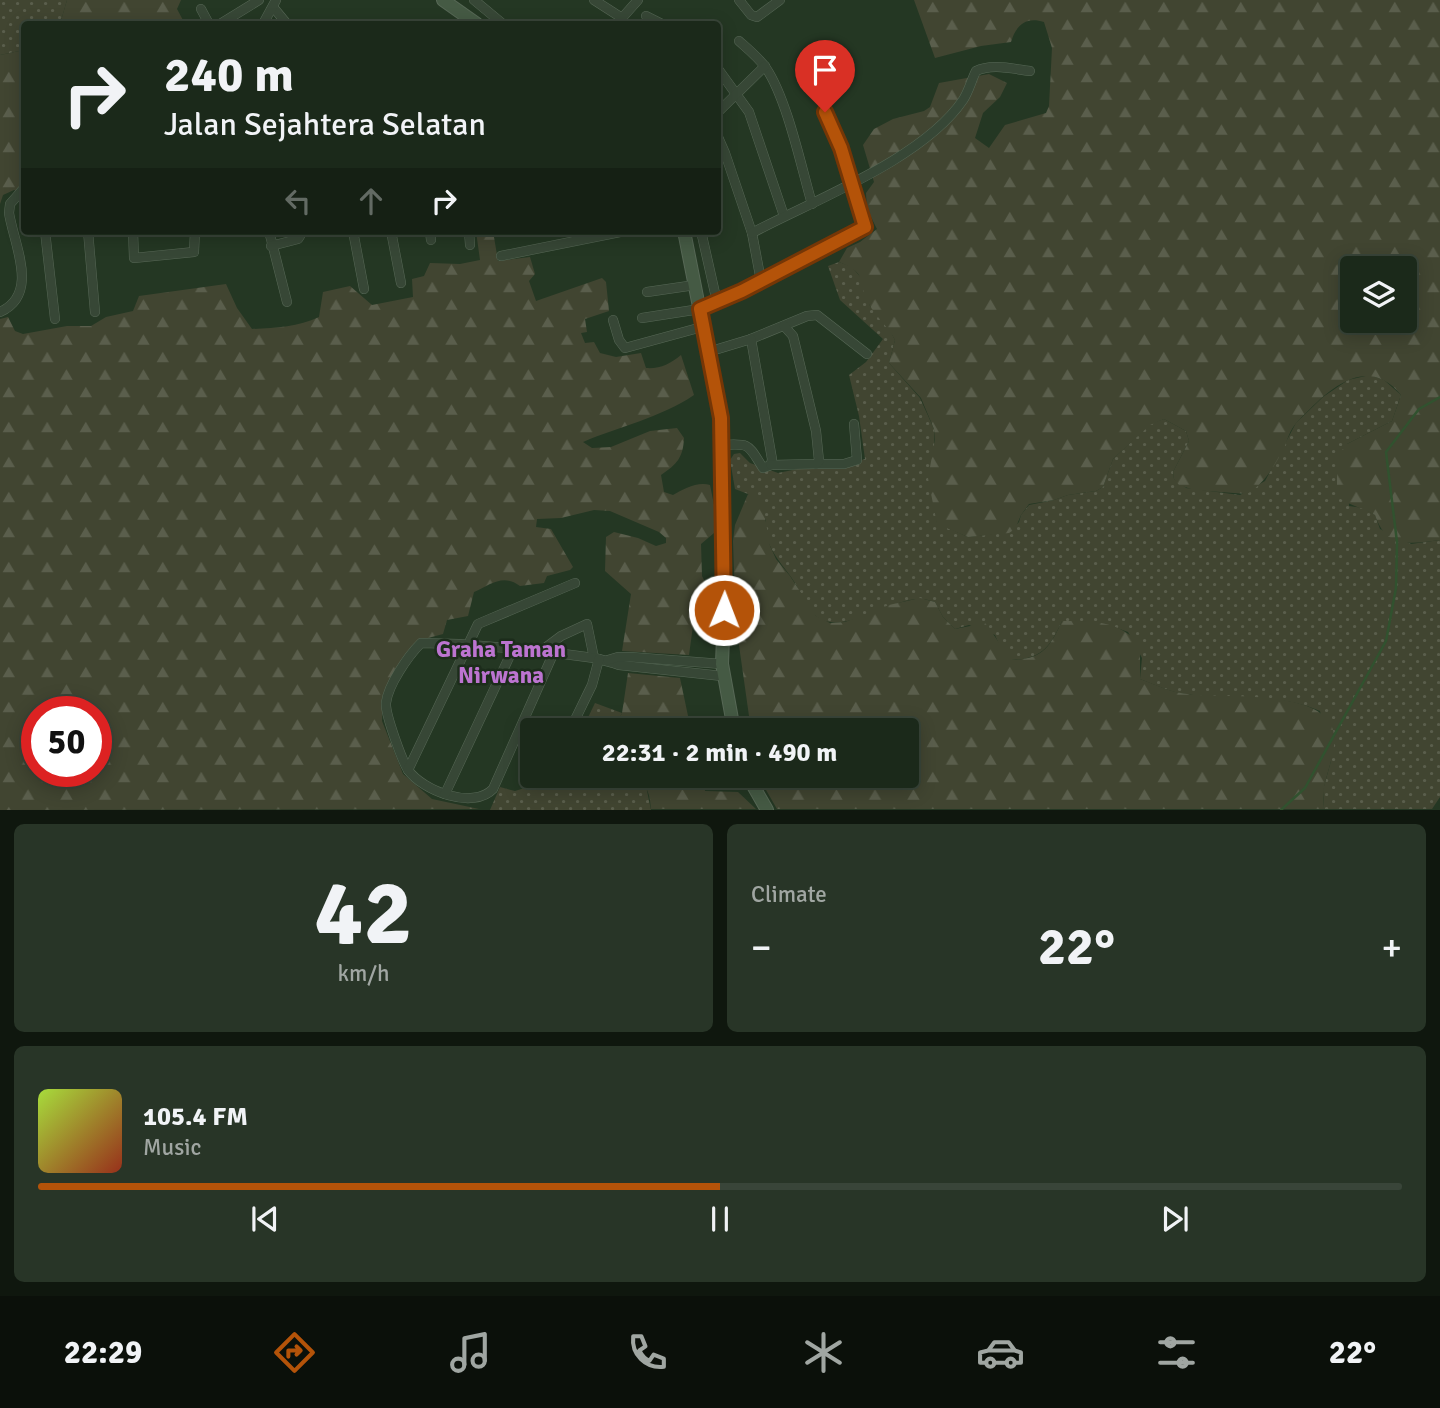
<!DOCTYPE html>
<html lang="en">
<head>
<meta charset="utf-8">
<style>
	body { margin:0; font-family:Signika,sans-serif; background:#283527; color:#f1f3f6; height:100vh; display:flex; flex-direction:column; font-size:26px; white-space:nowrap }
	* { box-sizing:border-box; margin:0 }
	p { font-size:23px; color:#a0a6a2 }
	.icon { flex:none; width:38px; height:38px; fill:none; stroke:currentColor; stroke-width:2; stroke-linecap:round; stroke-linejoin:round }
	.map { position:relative; height:810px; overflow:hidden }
	.details { display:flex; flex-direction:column; gap:14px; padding:14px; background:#0f170e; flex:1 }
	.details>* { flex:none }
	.banner { position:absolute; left:21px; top:21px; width:700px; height:214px; border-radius:7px; box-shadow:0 4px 18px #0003,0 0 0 2px #394539; background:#1b291a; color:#f1f3f6; overflow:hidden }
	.fabs { position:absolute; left:1340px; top:256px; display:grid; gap:14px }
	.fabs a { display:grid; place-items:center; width:77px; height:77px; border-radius:7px; background:#1b291a; box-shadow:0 4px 18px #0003,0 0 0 2px #394539; font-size:35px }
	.speed { position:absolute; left:21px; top:696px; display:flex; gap:14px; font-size:35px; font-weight:700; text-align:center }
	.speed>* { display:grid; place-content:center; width:91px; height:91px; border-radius:50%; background:#1b291a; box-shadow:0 4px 18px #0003,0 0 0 2px #394539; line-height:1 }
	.speed .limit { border:10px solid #d22; background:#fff; color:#111 }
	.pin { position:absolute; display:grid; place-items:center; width:60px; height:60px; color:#fff; margin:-72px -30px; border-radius:50% 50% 50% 0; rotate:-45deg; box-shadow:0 0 7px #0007 }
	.pin .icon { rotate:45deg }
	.me { position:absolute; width:77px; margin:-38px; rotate:1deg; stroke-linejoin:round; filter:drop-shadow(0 0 5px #0008) }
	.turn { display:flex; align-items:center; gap:24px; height:147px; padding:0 28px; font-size:32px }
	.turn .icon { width:91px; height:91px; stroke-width:2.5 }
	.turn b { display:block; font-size:49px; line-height:60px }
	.lanes { display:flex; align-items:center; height:66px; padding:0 28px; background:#0003; justify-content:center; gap:35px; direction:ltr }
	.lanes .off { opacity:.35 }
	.big { font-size:52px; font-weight:700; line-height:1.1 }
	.details .widget { flex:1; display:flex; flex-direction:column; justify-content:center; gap:10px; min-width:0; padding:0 24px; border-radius:10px; background:#283527 }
	.details .dial { align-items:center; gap:0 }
	.dial b { font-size:91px; line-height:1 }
	.song { display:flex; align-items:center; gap:21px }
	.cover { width:84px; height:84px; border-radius:10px; background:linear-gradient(135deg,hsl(80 70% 55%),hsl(10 70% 35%)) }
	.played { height:7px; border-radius:4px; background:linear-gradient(90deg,#b45309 50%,#394539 50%) }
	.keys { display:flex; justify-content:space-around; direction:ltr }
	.heat { display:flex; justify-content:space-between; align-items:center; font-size:38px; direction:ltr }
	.details .tiles { flex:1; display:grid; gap:14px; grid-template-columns:1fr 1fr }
	.widget:last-child { grid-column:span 2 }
	.trip { position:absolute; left:520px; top:718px; width:399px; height:70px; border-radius:7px; background:#1b291a; box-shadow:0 4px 18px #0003,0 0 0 2px #394539; font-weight:700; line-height:70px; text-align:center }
	.menu { display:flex; height:112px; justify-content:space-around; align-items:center; background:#0b100a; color:#a0a6a2 }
	.menu .icon { width:49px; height:49px }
	.menu .current { color:#b45309 }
	.menu b { font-size:32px; color:#f1f3f6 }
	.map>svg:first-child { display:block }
	.grass { fill:url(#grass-dots) }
	.forest { fill:url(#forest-firs); fill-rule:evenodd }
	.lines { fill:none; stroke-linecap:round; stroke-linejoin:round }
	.stream { stroke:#31522f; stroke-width:2.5 }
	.minor-casing { stroke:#576856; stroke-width:10 }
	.secondary-casing { stroke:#576856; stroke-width:14 }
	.minor { stroke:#374736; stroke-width:9 }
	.secondary { stroke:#455a44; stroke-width:12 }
	.route-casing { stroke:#753606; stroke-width:18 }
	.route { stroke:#b45309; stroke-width:12 }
	.labels { text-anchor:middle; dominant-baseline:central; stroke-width:5; stroke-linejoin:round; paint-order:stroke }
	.neighbourhood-label { font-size:23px; font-weight:bold; fill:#bc74d0; stroke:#1c2c1b }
</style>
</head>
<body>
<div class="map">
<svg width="1440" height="810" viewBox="0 0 1440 810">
	<defs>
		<pattern id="grass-dots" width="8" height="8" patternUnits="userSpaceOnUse" patternTransform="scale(1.75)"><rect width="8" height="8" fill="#414531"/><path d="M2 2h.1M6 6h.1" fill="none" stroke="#5a5e4c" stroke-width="1.8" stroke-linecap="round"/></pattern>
		<pattern id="forest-firs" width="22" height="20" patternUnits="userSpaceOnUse" patternTransform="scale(1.75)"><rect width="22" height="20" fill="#414531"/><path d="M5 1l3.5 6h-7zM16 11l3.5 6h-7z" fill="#5a5e4c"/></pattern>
	</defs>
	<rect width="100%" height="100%" fill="#243723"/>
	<g class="grass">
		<path d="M0 0H67L60 24H24V50L0 55Z"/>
		<path d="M839 262 852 267 862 279 870 306 887 325 895 340 889 363 920 398 934 429 937 523 968 537 1009 532 1019 522 1021 515 1029 505 1054 500 1068 495 1096 491 1103 487 1113 459 1150 424 1164 419 1186 431 1189 441 1173 472 1174 479 1186 488 1240 495 1265 481 1296 423 1323 397 1348 380 1370 375 1384 380 1401 395 1392 421 1347 444 1349 506 1363 508 1375 515 1380 529 1411 544 1440 540V797L1432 809H1324L1323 790 1331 761 1320 711C1276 692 1231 701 1186 694 1170 692 1155 685 1140 679L1142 658 1128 632C1106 623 1086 621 1062 621 1050 647 1042 659 1011 660L1001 649 995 635 969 625 955 629 943 617 935 602C930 601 924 598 919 599 889 599 843 636 817 617 805 607 800 589 791 577 778 559 763 544 766 520L748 494 735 489 730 460 734 454 740 453 750 463 778 473 822 464 843 465 865 459 859 416 849 375 866 362 883 339 840 300 828 266Z"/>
		<path d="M595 703 622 713 614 730H582Z"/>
		<path d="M550 775H601C617 782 632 774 646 786L651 810H490L500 787 515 791 547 781Z"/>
	</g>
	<g class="forest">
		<path d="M67 0H181L177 9 185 24H60Z"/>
		<path d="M914 0H1440V540C1410 544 1386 549 1375 515 1362 507 1349 506 1337 496V456L1347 444 1392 421 1401 395C1371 358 1337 382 1310 409 1304 415 1296 422 1292 429 1287 437 1286 446 1281 454 1271 471 1263 484 1247 494L1194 490 1179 485 1174 479 1173 472 1189 441 1186 431 1164 419 1150 425 1113 459 1103 487 1096 491 1068 495 1054 500 1029 504 1021 515 1015 529 1009 533 968 537 937 524 928 478 935 440 934 429 921 398 889 363 895 340C888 326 876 317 869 304 856 282 870 274 839 262L847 248 860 242 877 229 867 209 866 193 874 182 863 145 874 129 893 119 924 111 930 107 939 83 989 74 1007 83 1000 97 983 113 975 138 989 148 1005 125 1046 113 1049 106 1052 48 1044 22C1026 16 1016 25 1011 42L981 46 935 58ZM1353 268H1405V320H1353Z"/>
		<path d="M24 50V195L14 190 3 195 0 204V55Z"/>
		<path d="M476 231H493L498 261 530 257 535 274 529 281 536 301 602 278 606 282 609 311 585 319 587 332 581 333 585 343 594 342 600 353 616 357 641 353 646 368C660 369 670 364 681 355L694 395C660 418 620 426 583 442L592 448 611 447 650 431 677 428 684 438C683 458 677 464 661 475L664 492 673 495C683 489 698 481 710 485L715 510 714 533 701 544 702 576 710 592 708 606 695 611 689 655 622 651 631 594 605 571 606 537 614 532 638 538 656 546 666 543V538L659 532 610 511 594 510 561 518 537 519 536 527 551 529 573 567 570 570 547 576 544 583 520 586C503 573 490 585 474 592L468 616 447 620 443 634 417 641 395 669 383 701 382 721 403 774 432 799 479 809 0 810V319L8 317 15 331 23 334 67 326H91L106 317 133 311 139 296 226 284 237 308 252 329C275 328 298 327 319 317L323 292 350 286 372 305 413 297 412 279 424 276 430 263 460 264 480 260ZM37 712H96V772H37Z"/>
		<path d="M748 494 763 505 770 546 776 559 790 576 816 616 830 623 845 622 889 605 920 598 935 602 943 617 955 629 985 623C995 635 1001 648 1012 660 1043 659 1050 647 1062 621 1093 621 1117 620 1140 644V679C1156 685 1170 692 1187 694 1220 699 1329 687 1334 735 1336 753 1327 770 1324 788 1322 795 1324 802 1324 809H777L758 776 760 778 759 775H906V730H751L736 624 733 541 735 525Z"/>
		<path d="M628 673 680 678 691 730H614L622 713Z"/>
		<path d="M601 775H702L705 791 738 792 756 809H651C649 767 626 787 601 775Z"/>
	</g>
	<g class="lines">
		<path class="stream" d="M1281 810 1305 788 1386 641 1396 588 1397 542 1386 452 1419 409 1440 397"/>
		<g class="minor-casing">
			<g id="minor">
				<path d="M474 0 503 24"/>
				<path d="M594 0 622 18 638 0"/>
				<path d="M739 0 751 15 757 17 780 0"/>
				<path d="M273 7 287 24"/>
				<path d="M201 9 209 24"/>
				<path d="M646 16 662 24"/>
				<path d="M220 24 259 0"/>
				<path d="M263 24 276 0"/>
				<path d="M739 41C748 49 759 58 766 68 787 99 801 166 812 204"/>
				<path d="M718 69 749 112 784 216"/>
				<path d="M718 112 765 66"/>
				<path d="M718 137 725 153 752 233 761 281"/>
				<path d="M45 231 55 319"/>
				<path d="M88 231 95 312"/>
				<path d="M133 231 134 258 194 252 195 231"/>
				<path d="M269 231 287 302"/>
				<path d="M353 231 364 289"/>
				<path d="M391 231 401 283"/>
				<path d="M430 231 431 240"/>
				<path d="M469 231 470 245"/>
				<path d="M701 231 717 302"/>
				<path d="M752 233C814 200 923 159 963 100 969 91 971 81 976 71 992 63 1013 69 1030 71"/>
				<path d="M271 246 298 239 300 236V231"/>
				<path d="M501 256 625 231"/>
				<path d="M647 292 695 285"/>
				<path d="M0 312C40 294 14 245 9 213L10 204 24 188"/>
				<path d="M642 318 700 309 742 291 865 227 841 148 825 112"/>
				<path d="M613 320 619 340 625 348 702 327"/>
				<path d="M751 339 807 316 817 315 867 354"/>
				<path d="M708 352 751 339 772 459 771 465 763 468C748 445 751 443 723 445"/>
				<path d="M816 464H844L857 460 854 424"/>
				<path d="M771 465 816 464 819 461 816 431 793 336 784 326"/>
				<path d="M541 651 561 636 587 624 594 658"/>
				<path d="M554 652 493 789C473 810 423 791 408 770 402 760 385 714 386 703 388 685 408 656 421 643L459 644 541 651 594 658C603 660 611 662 619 665L722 676"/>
				<path d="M608 660 618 657H630L722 664"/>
				<path d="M570 730 592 685 599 659"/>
				<path d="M408 770 478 624 575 583"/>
				<path d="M445 794 513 649"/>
			</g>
		</g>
		<g class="secondary-casing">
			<g id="secondary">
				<path d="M443 0 477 24"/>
				<path d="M684 231 721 418 725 582 722 664 734 730"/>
				<path d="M747 775 767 810"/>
			</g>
		</g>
		<use href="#minor" class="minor"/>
		<use href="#secondary" class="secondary"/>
	</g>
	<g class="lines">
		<g class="route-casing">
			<path id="route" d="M724 610 721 418 700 309 742 291 865 227 841 148 825 112"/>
		</g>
		<use href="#route" class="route"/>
	</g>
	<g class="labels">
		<g class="neighbourhood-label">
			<text x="501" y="649">Graha Taman<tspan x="501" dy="26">Nirwana</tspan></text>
		</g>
	</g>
</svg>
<div class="fabs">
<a><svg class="icon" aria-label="layers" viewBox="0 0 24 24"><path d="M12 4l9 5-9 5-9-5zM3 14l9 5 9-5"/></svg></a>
</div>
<div class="speed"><div class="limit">50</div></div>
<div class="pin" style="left:825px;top:112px;background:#d93025"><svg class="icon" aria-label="arrive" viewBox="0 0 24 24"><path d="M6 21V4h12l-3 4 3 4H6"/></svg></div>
<svg class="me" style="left:724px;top:610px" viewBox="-20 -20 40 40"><circle r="17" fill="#b45309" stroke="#fff" stroke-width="3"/><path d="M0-11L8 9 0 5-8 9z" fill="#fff"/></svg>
<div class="trip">22:31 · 2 min · 490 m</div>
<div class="banner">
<div class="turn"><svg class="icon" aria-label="right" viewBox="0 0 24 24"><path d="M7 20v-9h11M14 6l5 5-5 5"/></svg><div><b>240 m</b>Jalan Sejahtera Selatan</div></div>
<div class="lanes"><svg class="icon off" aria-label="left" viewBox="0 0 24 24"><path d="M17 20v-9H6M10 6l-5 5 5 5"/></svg><svg class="icon off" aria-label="ahead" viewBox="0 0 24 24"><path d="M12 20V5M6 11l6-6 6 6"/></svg><svg class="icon" aria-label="right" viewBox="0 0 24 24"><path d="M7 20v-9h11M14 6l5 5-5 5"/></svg></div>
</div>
</div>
<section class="details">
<div class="tiles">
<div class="widget dial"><b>42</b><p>km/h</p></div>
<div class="widget"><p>Climate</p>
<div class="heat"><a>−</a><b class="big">22°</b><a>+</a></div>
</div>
<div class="widget">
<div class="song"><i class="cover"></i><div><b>105.4 FM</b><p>Music</p></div></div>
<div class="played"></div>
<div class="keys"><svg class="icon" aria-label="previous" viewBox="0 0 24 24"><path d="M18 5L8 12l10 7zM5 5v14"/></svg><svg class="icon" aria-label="pause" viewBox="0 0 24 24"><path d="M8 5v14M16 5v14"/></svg><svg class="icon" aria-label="next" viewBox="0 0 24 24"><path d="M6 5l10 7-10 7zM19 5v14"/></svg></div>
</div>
</div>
</section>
<nav class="menu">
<b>22:29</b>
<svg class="icon current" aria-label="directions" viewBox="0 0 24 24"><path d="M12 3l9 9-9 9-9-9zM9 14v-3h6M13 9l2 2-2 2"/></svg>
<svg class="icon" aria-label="music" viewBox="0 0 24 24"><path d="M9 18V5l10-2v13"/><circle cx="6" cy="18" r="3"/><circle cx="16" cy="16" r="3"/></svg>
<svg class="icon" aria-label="phone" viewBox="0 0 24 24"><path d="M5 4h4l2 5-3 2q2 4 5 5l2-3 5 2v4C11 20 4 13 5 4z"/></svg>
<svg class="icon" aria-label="climate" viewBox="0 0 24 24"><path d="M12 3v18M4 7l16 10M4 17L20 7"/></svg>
<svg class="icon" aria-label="car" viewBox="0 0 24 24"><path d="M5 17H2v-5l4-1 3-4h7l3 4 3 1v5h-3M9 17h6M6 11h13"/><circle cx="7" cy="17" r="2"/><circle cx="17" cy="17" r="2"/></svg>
<svg class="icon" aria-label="filters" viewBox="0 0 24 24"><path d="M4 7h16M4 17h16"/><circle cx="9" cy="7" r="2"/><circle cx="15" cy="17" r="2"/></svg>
<b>22°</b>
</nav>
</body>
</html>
